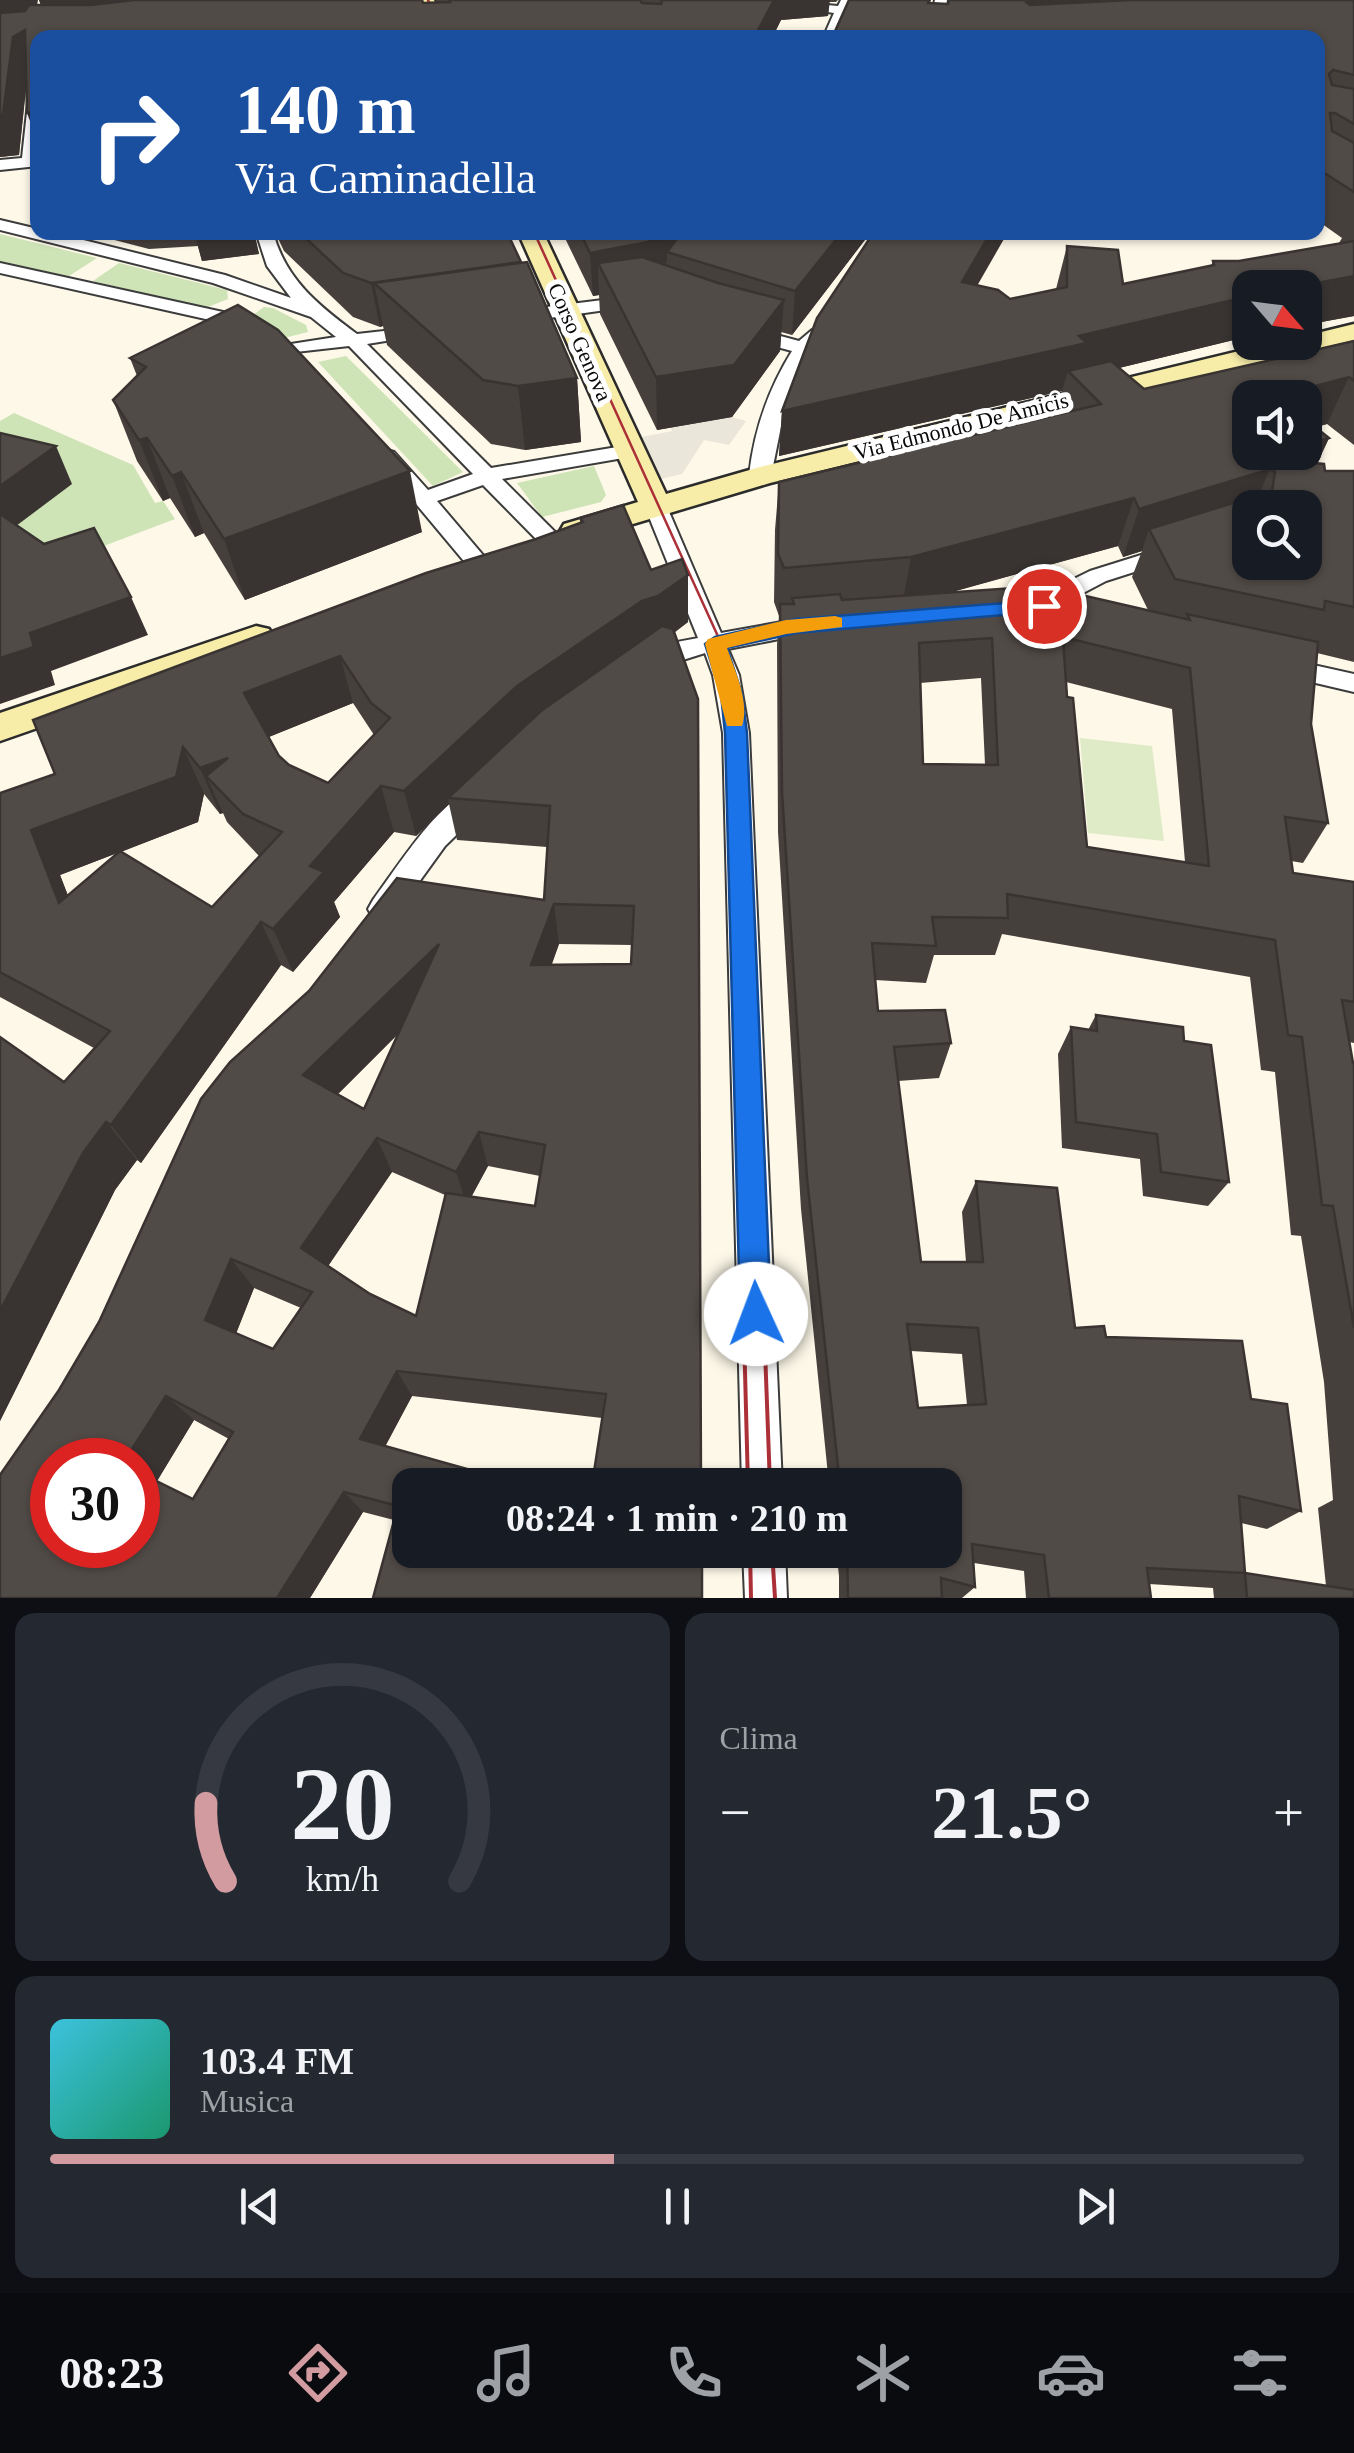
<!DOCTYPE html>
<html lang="it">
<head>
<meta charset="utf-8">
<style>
	body { margin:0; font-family:Georgia,serif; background:#242831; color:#f1f3f6; height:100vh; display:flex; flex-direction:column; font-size:38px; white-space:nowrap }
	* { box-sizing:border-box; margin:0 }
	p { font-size:32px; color:#9ea1a6 }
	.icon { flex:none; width:55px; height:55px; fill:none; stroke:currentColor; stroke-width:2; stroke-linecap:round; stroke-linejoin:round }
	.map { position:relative; height:1598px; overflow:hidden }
	.side { display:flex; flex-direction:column; gap:15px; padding:15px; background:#0d0f14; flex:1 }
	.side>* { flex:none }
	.top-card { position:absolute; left:30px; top:30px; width:1295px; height:210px; border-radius:20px; box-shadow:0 2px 8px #0004; background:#1a4fa0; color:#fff; overflow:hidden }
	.needle { width:65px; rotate:118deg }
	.tools { position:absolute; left:1232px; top:270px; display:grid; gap:20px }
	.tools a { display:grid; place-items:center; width:90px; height:90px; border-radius:20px; background:#171b24; box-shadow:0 2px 8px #0004; font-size:50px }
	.speed { position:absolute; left:30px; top:1438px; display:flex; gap:20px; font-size:50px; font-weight:700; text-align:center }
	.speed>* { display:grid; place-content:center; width:130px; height:130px; border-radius:50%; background:#171b24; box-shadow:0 2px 8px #0004; line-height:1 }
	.speed .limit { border:15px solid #d22; background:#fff; color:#111 }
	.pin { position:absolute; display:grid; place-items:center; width:85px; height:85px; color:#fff; margin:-42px; border:5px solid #fff; border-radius:50%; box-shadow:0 2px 10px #0007 }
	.me { position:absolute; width:110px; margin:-55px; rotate:358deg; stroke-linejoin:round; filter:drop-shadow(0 0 8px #0008) }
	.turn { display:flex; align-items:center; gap:35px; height:210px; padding:0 40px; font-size:45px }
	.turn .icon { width:130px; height:130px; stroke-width:2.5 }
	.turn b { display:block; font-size:70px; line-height:85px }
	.big { font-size:75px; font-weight:800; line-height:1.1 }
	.side .card { flex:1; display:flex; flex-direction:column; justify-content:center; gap:15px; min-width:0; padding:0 35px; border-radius:20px; background:#242831 }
	.side .dial { align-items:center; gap:0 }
	.dial svg { height:260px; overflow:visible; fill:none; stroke:#363941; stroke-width:7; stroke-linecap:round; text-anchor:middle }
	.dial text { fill:#f1f3f6; stroke:none }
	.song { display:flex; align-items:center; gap:30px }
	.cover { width:120px; height:120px; border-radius:15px; background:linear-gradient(135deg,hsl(190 70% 55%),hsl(160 70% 35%)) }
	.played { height:10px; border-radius:5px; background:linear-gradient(90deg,#d29ba0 45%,#363941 45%) }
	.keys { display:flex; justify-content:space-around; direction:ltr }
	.heat { display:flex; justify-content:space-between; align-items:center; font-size:55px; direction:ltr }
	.side .tiles { flex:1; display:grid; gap:15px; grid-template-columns:1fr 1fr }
	.card:last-child { grid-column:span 2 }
	.trip { position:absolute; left:392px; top:1468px; width:570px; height:100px; border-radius:20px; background:#171b24; box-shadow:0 2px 8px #0004; font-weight:800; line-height:100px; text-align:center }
	.tab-bar { display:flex; height:160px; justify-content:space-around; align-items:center; background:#090b0e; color:#9ea1a6 }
	.tab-bar .icon { width:70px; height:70px }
	.tab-bar .active { color:#d29ba0 }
	.tab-bar b { font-size:45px; color:#f1f3f6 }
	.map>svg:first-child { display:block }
	.green { fill:#cee3b6 }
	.pitch { fill:#dfebc7 }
	.plaza { fill:#eae6d9 }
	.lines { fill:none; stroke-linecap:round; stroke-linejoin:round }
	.street-casing { stroke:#3c3c3c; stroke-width:4 }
	.secondary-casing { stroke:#2b2b2b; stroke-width:5 }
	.street { fill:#fff; fill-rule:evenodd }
	.secondary { fill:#f7eda9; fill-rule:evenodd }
	.tram-far1 { stroke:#ab3038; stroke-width:2.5 }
	.tram { stroke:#ab3038; stroke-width:4 }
	.wall { fill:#46403d; fill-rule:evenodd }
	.shaded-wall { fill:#393432 }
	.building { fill:#514b47; stroke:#393432; stroke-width:2.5; fill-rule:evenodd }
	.route { fill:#1a73e8; stroke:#114b97; stroke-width:2.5 }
	.slow { fill:#f59e0b }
	.labels { text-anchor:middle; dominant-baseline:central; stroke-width:10; stroke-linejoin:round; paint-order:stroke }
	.far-street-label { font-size:22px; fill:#090909; stroke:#fff }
</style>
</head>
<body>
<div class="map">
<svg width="1354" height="1598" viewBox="0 0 1354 1598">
	<rect width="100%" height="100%" fill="#fdf8e8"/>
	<g class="green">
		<path d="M0 234 97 258 66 278 0 262Z"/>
		<path d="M119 263 227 290 228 299 203 309 93 281Z"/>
		<path d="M264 307 273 308 306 325 308 332 284 338 249 318Z"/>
		<path d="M346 356 463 472 433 486 318 362Z"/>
		<path d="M14 413 133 465 155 503 163 501 175 519 43 569 0 538V421Z"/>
		<path d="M594 466 606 495 601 502 542 517 517 483Z"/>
	</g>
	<path class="pitch" d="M1080 738 1152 746 1164 841 1088 833Z"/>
	<path class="plaza" d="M732 417 746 421 729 445 704 440 682 474 652 481 632 439 672 431 671 428Z"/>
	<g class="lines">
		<g class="street-casing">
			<g id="street">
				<path d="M841 0H853L836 38H823L834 13 788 6 794 2 838 6Z"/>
				<path d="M935 0H947L940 38H926Z"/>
				<path d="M38 71V166L0 170V160L22 158 31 75Z"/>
				<path d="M0 220 38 229V232H51L225 275 291 298 267 266 256 232H273C285 279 319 306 357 334L429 326V334L367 344 491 468 629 445 640 451 629 457 502 479 558 535 561 540 550 547 542 545 483 485 437 501 488 561 476 568 468 566 376 456 387 450 394 452 428 490 473 474 349 346 278 354V346L336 337 311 317 213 283 0 230Z"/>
				<path d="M0 263 232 314 258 330 249 336 219 322 0 273Z"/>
				<path d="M635 296 641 297V305L514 323 505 317 514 311Z"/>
				<path d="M747 327 799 341 812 330 821 336 786 402 771 476 760 482 749 476C754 430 768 390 792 351L740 337V329Z"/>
				<path d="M656 500 667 507 721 633 815 616 827 624 815 632 728 649 739 675 749 733 782 1485H742L723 733 713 675 705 653 648 671 636 662C649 645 678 642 698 638L645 507Z"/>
				<path d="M1173 545 1181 547 1184 552 1181 557 1106 581 1045 613H1029L1025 607 1029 601 1090 571Z"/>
				<path d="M1282 658 1354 674V692L1273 673 1269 667Z"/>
				<path d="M478 786 488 790 492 797 488 804 445 846 393 918 383 921 373 918 368 909 373 900C397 868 439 799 478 786Z"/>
				<path d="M743 1550H785L787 1598H745Z"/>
			</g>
		</g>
		<g class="secondary-casing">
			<g id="secondary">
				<path d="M416 0H434L451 38H432Z"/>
				<path d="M518 232H543L666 494 760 467 1276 342H1305V336L1354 324V340L770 483 576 541 564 538 560 531 564 524 638 502Z"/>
				<path d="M256 626 269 629 274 638 269 647 0 741V713Z"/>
			</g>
		</g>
		<use href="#street" class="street"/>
		<use href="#secondary" class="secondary"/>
		<g class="tram-far1">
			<path d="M428 0 445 38"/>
			<path d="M534 232 721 643 736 690 741 726 756 1109"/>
			<path d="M730 815 738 1109"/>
		</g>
		<g class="tram">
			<path d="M738 1107 748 1485"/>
			<path d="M756 1107 770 1485"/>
			<path d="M750 1550 751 1598"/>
			<path d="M772 1550 775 1598"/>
		</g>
	</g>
	<g class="wall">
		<path d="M0 0 37 5H41L39 0 423 3 437 2 436 0H838L836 2H829L828 16 781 20 772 38H38L26 86 19 155 0 157Z"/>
		<path d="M849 0H931L930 4H948L949 0H1354V316L1305 325V288H1250V336L1119 368 1144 389 1354 341V445L1327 424 1316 427 1329 438 1317 463 1325 471H1354V662L1317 653 1311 724 1328 823 1303 863 1291 861 1293 873 1354 882V1043L1349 1042 1353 1063H1354V1598H1214L1213 1588 1149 1584 1151 1598H1026L1024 1571 974 1563 975 1587 962 1598H839V1576L836 1550H945V1485H829L801 1209 778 832 777 645 779 616 774 602 775 530 779 482 1056 415 1062 391 779 456 782 411 977 285 1010 299 1056 289 1067 246 1123 284 1211 266 1213 261H1239L1339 243 1342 238 1318 221V38ZM1118 546 1123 557 1142 551 1132 577 1148 610 951 592ZM981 678 985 765 923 764 920 683ZM1066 682 1172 709 1185 862 1087 847ZM1002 934 1250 977 1261 1070 1275 1072 1291 1235 1301 1236 1324 1382 1333 1500 1318 1508 1326 1586 1245 1573 1241 1523 1267 1529 1301 1511 1251 1399 1106 1337 1075 1328 976 1181 962 1212 966 1262H921L898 1081 939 1078 951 1043 878 1011 875 980 926 983 934 955H995ZM911 1351 962 1354 967 1405 918 1408Z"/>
		<path d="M98 232H254L259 254 202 261 198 246 149 249 99 236Z"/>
		<path d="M275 232H507L577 378 581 442 525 450 491 444 387 345 383 326 380 327 353 317 284 251Z"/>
		<path d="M562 232H871L792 335 781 332 780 351 732 417 657 430 600 314 599 295 593 296Z"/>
		<path d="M1165 232H1214L1212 238Z"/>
		<path d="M238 305 422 532 245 600 204 533 195 537 170 498 163 501 137 461 113 400 137 376 130 358Z"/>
		<path d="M580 518 651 570 688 622 674 633 698 699 602 1418 412 1396 385 1446 524 1485 394 1520 363 1512 310 1598H0L59 1390 99 1322 201 1099 544 900 547 847 457 840 449 804 416 836 394 832 334 902 340 917 293 972 281 965 141 1163 137 1160 115 1190 0 1421V1037L64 1082 94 1048 0 997V793L55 774 536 539 580 523ZM353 703 374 735 328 783 289 765 279 756 269 737ZM204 794 220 814 223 813 227 822 259 856 212 907 121 852 198 822ZM117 853 68 896 60 875ZM559 944 632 945 631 964 551 965ZM398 1034 364 1109 338 1094ZM488 1166 540 1176 535 1206 471 1197ZM392 1172 445 1195 416 1316 370 1294 328 1266ZM254 1288 301 1308 273 1349 236 1334ZM194 1420 229 1439 193 1499 157 1481Z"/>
		<path d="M1096 1015 1184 1041 1229 1182 1208 1206 1143 1196 1140 1159 1062 1148 1058 1054 1071 1027 1088 1030Z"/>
	</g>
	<g class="shaded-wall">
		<path d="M0 0H38L32 33 19 155 0 157V115L13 37 0 36Z"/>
		<path d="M39 0H344L52 36Z"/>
		<path d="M774 0H830L828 16 781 20 772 38H754Z"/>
		<path d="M1028 0H1102L1097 22 1022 34Z"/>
		<path d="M38 112V142L27 113Z"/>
		<path d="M194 232H254L259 254 202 261Z"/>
		<path d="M655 232H688L667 252V261L649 285 598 263 599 295 593 296 590 253Z"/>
		<path d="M842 232H871L792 335 795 291Z"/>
		<path d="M991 232H1008L954 326 962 282Z"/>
		<path d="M1354 276V316L1305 325V288H1290Z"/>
		<path d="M371 283H374L383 326 380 327Z"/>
		<path d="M1250 296V336L1078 378 1068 371 1062 391 779 456 782 411 1079 336Z"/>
		<path d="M784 300 780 351 732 417 657 430 656 377Z"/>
		<path d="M1349 377 1327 424 1305 430V398H1276L1277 396Z"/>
		<path d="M577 378 581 442 525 450 518 386Z"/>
		<path d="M147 438 170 498 163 501 139 440Z"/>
		<path d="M1329 438 1307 486 1305 446Z"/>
		<path d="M56 446 72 484 0 538V486Z"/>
		<path d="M1270 469 1253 508 1149 529 1142 551 1123 557 1139 509Z"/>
		<path d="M410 471 422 532 245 600 224 539Z"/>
		<path d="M181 472 204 533 195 537 172 476Z"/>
		<path d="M1134 498 1118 546 902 606 911 557Z"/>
		<path d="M688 575V622L448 798 449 804 416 836 404 791 517 686 642 601Z"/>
		<path d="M131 597 148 635 51 671 55 685 0 704V658L30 633Z"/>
		<path d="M340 656 353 703 261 740 244 693Z"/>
		<path d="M183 747 204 794 198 822 60 875 88 947 59 903 31 830Z"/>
		<path d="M228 758 206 776 223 813 220 814 200 768Z"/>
		<path d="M381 786 394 832 334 902 340 917 293 972 273 929 310 866Z"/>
		<path d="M554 904 559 944 538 1004 531 965Z"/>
		<path d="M261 922 281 965 141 1163 111 1125Z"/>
		<path d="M439 944 449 983 321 1111 303 1075Z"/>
		<path d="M106 1122 137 1160 115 1190 0 1421V1311L83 1153Z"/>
		<path d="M479 1132 488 1166 467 1205 456 1172Z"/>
		<path d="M377 1138 392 1172 320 1278 301 1248Z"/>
		<path d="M231 1259 254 1288 230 1348 205 1320Z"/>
		<path d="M397 1371 412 1396 377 1462 360 1439Z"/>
		<path d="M166 1396 194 1420 154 1486 138 1475V1460H125Z"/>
		<path d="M344 1492 363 1512 310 1598H277Z"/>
	</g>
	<g class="building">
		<path d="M134 0H422L423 3 450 2 449 0H640L642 3 661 4 662 0H774L754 38H38V112L27 113 25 30 13 37 3 114 0 115V13L25 11 29 5H91Z"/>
		<path d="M849 0H929L928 3 948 4 949 0H1028L1026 2 1030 5 1132 0H1354V75L1333 70 1329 74 1332 85 1354 89V124L1335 113H1330L1332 131 1354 143V192L1318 169V38H832Z"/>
		<path d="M299 232H507L521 262 371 283 343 273Z"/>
		<path d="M580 232H655L648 242 590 253Z"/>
		<path d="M682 232H842L795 291 667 252Z"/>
		<path d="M874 232H991L962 282 998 290 1010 299 1067 287V246L1118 250 1123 284 1214 265 1213 261H1239L1354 241V276L1290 288H1250V296L1079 336 1087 343 782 411 817 318Z"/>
		<path d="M642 257 718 283 784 300 734 365 656 377 598 263Z"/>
		<path d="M527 262 577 378 518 386 483 380 374 283Z"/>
		<path d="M238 305 278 330 410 471 224 539 181 472 172 476 147 438 139 440 113 400 146 367 130 358Z"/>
		<path d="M1354 341V381L1349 377 1277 396 1279 398H1250V452H1305L1316 457 1314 463 1324 464 1325 471H1354V607L1325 601 1324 610 1175 579 1149 529 1272 491 1275 472 1270 469 1139 509 1134 498 911 557 784 568 778 554 779 482 1101 404 1068 371 1111 361 1144 389ZM1250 508H1305V562H1250Z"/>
		<path d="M1305 419 1329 438 1305 446Z"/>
		<path d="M0 433 56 446 0 486Z"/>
		<path d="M623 505 651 570 682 559 688 575 658 596 642 601 517 686 404 791 381 786 310 866 324 872 273 929 261 922 111 1125 106 1122 83 1153 0 1311V1037L64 1082 110 1031 0 972V793L55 774 33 720 426 573 536 539 583 522 580 518ZM340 656 371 703 390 718 328 783 289 765 279 756 244 693ZM183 747 200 768 228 758 206 776 243 814 282 832 212 907 120 851 59 903 31 830 176 777Z"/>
		<path d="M0 514 44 544 94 528 131 597 30 633 34 647 0 658Z"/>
		<path d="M1042 586 1190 620 1187 614 1318 642 1311 724 1328 823 1285 817 1293 873 1354 882V1002L1342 1000 1353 1063H1354V1328L1333 1206 1322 1205 1302 1037 1288 1035 1275 940 1007 894 1008 918 932 917 936 946 872 943 878 1011 945 1010 951 1043 894 1047 921 1262H983L976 1181 1057 1188 1075 1328 1104 1326 1106 1337 1242 1341 1251 1399 1287 1404 1301 1511 1239 1496 1245 1573 1147 1568 1151 1598H1049L1044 1555 972 1544 975 1587 941 1578 942 1598H848L847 1550H945V1485H840L807 1178 782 792 780 604H794L792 598 840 594 842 600ZM1063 637 1190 668 1209 866 1087 847 1073 698 1067 697ZM992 638 998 765 923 764 919 643ZM907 1324 978 1328 986 1404 918 1408Z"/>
		<path d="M662 626 673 629 698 699 701 1485H592L606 1394 397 1371 360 1439 524 1485H410V1550H702V1598H373L398 1506 344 1492 277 1598H0V1475L59 1390 99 1322 201 1099 230 1062 309 991 397 878 544 900 550 806 448 798 541 711ZM554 904 634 906 631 964 531 965ZM439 944 364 1109 303 1075ZM479 1132 545 1145 535 1206 446 1193 416 1316 370 1294 301 1248 377 1138 456 1172ZM231 1259 312 1292 273 1349 205 1320ZM166 1396 233 1432 193 1499 138 1472V1545H52V1460H125Z"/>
		<path d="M1096 1015 1183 1027 1184 1041 1211 1045 1229 1182 1161 1172 1157 1134 1076 1122 1071 1027 1097 1031Z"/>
		<path d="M1245 1573 1354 1590V1598H1247Z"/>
	</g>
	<path class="route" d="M1044 600 1050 602V611L796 633 727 648 742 694 747 733 771 1314 767 1325 756 1330 745 1325 740 1314 725 733 721 694 705 644 715 637 796 619Z"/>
	<path class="slow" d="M835 616 842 618V627L786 634 727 648C735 671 750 702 742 726H727L705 644 708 639 786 620Z"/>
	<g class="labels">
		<g class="far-street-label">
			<text transform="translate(580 342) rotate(66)">Corso Genova</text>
			<text transform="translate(961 426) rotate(-14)">Via Edmondo De Amicis</text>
		</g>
	</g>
</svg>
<div class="tools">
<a><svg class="needle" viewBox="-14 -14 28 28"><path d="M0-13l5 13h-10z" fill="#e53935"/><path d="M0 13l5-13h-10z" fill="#9ea1a6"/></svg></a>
<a><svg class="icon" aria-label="sound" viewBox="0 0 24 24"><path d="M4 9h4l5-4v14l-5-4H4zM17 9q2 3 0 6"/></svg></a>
<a><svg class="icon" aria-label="search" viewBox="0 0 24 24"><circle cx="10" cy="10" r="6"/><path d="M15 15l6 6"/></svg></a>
</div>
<div class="speed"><div class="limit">30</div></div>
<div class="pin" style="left:1044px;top:606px;background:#d93025"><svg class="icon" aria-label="arrive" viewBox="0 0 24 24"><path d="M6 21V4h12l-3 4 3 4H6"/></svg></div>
<svg class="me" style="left:756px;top:1314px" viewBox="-20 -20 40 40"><circle r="19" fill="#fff"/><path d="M0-13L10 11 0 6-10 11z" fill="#1a73e8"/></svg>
<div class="trip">08:24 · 1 min · 210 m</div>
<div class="top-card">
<div class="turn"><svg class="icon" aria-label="right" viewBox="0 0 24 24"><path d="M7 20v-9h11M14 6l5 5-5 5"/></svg><div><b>140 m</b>Via Caminadella</div></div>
</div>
</div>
<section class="side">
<div class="tiles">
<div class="card dial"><svg viewBox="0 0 100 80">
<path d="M14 69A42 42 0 1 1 86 69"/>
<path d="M14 69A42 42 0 0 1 8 45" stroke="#d29ba0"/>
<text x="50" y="56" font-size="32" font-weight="700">20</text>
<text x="50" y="72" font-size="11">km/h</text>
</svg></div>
<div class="card"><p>Clima</p>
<div class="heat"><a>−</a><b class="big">21.5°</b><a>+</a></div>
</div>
<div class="card">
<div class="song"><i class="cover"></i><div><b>103.4 FM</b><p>Musica</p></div></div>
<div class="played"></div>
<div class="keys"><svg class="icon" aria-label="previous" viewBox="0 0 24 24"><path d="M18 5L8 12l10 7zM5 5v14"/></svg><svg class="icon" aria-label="pause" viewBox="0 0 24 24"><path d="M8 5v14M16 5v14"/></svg><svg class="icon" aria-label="next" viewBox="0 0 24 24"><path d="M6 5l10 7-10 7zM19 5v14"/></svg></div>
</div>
</div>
</section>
<nav class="tab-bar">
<b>08:23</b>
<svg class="icon active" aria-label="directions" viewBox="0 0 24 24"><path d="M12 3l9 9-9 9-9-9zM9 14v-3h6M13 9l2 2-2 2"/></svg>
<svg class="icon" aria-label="music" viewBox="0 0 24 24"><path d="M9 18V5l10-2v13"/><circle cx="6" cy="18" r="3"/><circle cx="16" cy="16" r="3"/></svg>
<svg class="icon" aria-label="phone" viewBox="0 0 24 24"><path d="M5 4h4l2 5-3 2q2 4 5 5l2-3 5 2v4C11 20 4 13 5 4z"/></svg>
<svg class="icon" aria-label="climate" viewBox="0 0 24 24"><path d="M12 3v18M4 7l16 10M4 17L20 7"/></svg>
<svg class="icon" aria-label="car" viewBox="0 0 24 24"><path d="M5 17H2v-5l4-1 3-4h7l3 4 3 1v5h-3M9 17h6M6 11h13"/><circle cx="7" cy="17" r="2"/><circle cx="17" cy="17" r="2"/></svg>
<svg class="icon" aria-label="filters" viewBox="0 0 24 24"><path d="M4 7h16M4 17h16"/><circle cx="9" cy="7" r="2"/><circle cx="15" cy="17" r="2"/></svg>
</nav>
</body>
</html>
